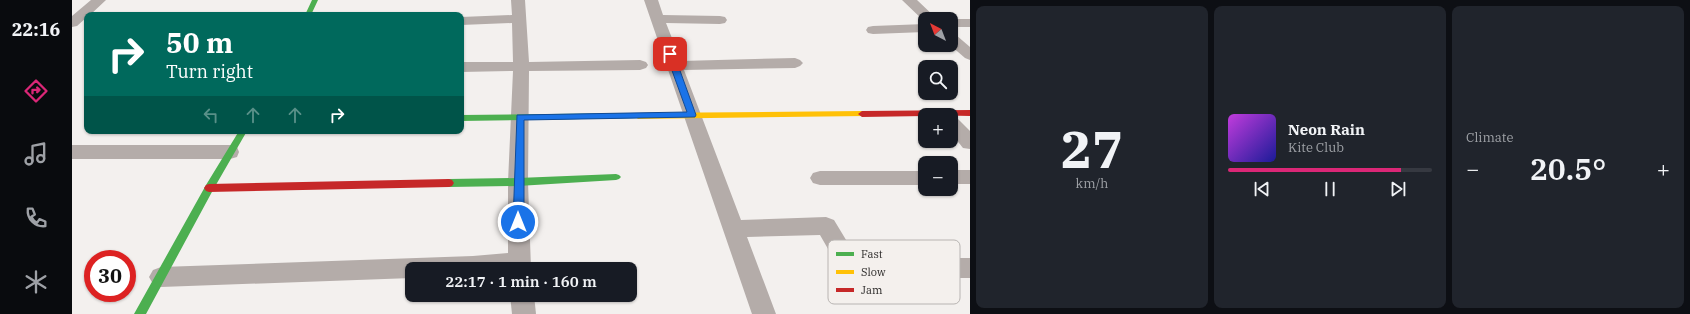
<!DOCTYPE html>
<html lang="en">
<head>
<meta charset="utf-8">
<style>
	body { margin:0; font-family:"IBM Plex Serif",serif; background:#20242c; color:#f1f3f6; height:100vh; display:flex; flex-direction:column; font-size:15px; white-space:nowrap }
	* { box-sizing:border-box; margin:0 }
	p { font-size:13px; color:#9ea1a6 }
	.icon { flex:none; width:22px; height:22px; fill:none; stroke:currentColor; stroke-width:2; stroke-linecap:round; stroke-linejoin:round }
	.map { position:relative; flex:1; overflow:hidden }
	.panel { display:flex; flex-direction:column; gap:6px; padding:6px; background:#0d0f14; width:720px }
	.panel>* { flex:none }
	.top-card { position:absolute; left:12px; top:12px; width:380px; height:122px; border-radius:8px; box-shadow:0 1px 3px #0004; background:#00695c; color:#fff; overflow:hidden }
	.needle { width:26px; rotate:318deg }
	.controls { position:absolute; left:846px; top:12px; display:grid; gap:8px }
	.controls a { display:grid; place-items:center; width:40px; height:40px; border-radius:8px; background:#171b24; box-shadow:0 1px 3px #0004; font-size:20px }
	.speed { position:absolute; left:12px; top:250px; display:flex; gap:8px; font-size:20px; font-weight:700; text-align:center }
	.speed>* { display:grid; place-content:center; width:52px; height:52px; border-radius:50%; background:#171b24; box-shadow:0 1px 3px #0004; line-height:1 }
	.speed .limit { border:6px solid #d22; background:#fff; color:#111 }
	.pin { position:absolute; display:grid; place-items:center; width:34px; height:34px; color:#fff; margin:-17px; border-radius:8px; box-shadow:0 2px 6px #0006 }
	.me { position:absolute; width:44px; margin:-22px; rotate:0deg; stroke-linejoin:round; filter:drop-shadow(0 0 3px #0008) }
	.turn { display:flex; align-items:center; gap:14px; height:84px; padding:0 16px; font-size:18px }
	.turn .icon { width:52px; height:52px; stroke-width:2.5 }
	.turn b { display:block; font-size:28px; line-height:34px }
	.lanes { display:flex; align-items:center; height:38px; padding:0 16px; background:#0003; justify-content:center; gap:20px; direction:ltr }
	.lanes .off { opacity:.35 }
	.big { font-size:30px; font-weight:600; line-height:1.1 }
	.panel .widget { flex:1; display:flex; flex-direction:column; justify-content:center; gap:6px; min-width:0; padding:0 14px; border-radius:8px; background:#20242c }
	.panel .dial { align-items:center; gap:0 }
	.dial b { font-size:52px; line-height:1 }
	.song { display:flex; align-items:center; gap:12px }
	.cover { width:48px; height:48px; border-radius:6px; background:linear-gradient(135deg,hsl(290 70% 55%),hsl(240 70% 35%)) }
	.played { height:4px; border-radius:2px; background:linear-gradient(90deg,#db2777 85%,#363941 85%) }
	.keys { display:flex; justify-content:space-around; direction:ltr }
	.heat { display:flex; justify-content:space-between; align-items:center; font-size:22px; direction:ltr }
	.panel .tiles { flex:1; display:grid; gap:6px; grid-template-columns:repeat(3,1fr) }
	.trip { position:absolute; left:333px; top:262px; width:232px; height:40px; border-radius:8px; background:#171b24; box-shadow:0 1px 3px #0004; font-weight:600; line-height:40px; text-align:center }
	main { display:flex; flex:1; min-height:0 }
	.dock { display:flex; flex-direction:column; width:72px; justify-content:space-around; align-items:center; background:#090b0e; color:#9ea1a6 }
	.dock .icon { width:28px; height:28px }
	.dock .current { color:#db2777 }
	.dock b { font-size:18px; color:#f1f3f6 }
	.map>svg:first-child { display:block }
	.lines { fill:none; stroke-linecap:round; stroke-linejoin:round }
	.street { fill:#b4aca9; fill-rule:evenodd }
	.fast { fill:#4caf50; fill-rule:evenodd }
	.slow { fill:#ffc107; fill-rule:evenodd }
	.jam { fill:#c62828; fill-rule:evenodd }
	.route { fill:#1a73e8; stroke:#114b97 }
	.key { fill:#f4f0ed; stroke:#b8b4b2; stroke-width:1 }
	.key-label { font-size:11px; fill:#2b2928 }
</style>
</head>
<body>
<main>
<nav class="dock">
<b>22:16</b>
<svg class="icon current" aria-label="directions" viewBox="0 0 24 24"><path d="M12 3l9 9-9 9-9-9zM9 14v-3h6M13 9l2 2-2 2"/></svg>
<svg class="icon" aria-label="music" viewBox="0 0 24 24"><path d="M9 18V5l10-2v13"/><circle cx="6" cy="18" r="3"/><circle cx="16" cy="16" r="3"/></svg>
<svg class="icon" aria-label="phone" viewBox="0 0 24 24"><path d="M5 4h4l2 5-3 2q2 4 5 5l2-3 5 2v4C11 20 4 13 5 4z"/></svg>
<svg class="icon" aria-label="climate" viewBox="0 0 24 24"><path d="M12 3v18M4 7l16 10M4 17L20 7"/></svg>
</nav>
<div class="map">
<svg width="898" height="314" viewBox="0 0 898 314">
	<rect width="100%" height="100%" fill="#f3f0ee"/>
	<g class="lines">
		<g class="street">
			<path d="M19 0H34L18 15H15V17L5 26 0 27V16Z"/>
			<path d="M439 0H453L457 62 568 60 574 62 576 65 574 68 568 70 457 71 456 182 459 269H340V278L89 287 81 284 77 277 81 270 89 267 401 256 436 253V182L441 71 389 72V62H441L440 23 389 25V17L440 15Z"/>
			<path d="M572 0H586L591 15 648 16 653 17 655 20 653 23 648 24 594 23 609 61 723 58 728 60 731 63 728 66 723 68 612 70 669 220 754 217 762 220 785 258H898V278H779L771 275 748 235 675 237 704 314H680Z"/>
			<path d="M830 0H845L865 19H853V22Z"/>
			<path d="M878 19H898V27H879Z"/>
			<path d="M853 24V32L801 34 796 33 794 30 796 27 801 26Z"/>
			<path d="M879 34 884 35 898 47V60L893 58 878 45Z"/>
			<path d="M879 116 885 118 898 131V149L891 148 879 133Z"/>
			<path d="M0 145H158L165 147 167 152 165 157 158 159H0Z"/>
			<rect x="879" y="170" width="19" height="14"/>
			<path d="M748 171H853V185H748L741 183 738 178 741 173Z"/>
			<path d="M438 295H462L464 314H440Z"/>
		</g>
		<g class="fast">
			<path d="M240 0H246L239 15H233Z"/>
			<path d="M566 113 569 114 570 116 569 118 389 121V115Z"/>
			<path d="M167 131H175L141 190 74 314H62L134 185Z"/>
			<path d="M544 174 547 175 549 177 547 179 544 180 446 186 377 187 374 186 372 183 374 180 377 179 446 178Z"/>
		</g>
		<path class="slow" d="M790 111 794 114 793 116 566 119 562 116 566 113Z"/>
		<g class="jam">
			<path d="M898 110V116L853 115V116L790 117 786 114 790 111Z"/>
			<path d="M377 179 380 180 382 183 380 186 377 187 137 192 134 191 132 188 134 185 137 184Z"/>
		</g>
	</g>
	<path class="route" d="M598 52 602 54 624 115 623 117 452 120V222L450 225 446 226 443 225 441 222 445 115 615 112 594 54Z"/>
	<rect x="756" y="240" width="132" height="64" rx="6" class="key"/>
	<rect x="764" y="252" width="18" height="4" fill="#4caf50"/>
	<rect x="764" y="270" width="18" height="4" fill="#ffc107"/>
	<rect x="764" y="288" width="18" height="4" fill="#c62828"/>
	<g class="key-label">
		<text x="789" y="258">Fast</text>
		<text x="789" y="276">Slow</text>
		<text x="789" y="294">Jam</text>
	</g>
</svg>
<div class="controls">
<a><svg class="needle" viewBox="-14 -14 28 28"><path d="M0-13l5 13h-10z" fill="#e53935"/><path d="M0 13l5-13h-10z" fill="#9ea1a6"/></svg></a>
<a><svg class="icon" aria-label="search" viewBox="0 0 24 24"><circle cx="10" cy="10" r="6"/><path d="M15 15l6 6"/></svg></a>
<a>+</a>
<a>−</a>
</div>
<div class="speed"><div class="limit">30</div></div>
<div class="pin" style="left:598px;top:54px;background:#d93025"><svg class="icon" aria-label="arrive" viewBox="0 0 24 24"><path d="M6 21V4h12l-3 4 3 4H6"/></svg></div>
<svg class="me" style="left:446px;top:222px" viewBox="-20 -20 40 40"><circle r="17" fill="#1a73e8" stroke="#fff" stroke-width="3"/><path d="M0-11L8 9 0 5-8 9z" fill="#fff"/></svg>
<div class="trip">22:17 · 1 min · 160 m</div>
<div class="top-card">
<div class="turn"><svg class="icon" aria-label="right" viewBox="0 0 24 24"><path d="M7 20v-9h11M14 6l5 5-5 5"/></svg><div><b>50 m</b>Turn right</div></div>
<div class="lanes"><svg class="icon off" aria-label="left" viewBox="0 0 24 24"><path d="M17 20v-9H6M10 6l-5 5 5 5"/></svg><svg class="icon off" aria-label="ahead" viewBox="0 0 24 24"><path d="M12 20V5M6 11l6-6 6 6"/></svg><svg class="icon off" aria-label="ahead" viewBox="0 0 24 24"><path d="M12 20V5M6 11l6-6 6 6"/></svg><svg class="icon" aria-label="right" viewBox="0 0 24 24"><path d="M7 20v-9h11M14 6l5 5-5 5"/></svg></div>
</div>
</div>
<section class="panel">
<div class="tiles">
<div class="widget dial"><b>27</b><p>km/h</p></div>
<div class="widget">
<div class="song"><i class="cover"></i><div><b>Neon Rain</b><p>Kite Club</p></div></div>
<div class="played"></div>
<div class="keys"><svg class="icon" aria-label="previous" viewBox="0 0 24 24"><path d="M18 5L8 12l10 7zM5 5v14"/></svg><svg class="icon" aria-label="pause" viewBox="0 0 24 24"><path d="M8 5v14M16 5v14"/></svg><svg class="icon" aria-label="next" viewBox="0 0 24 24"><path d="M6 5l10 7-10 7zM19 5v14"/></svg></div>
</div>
<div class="widget"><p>Climate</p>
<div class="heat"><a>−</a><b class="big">20.5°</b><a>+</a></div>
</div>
</div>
</section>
</main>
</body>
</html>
